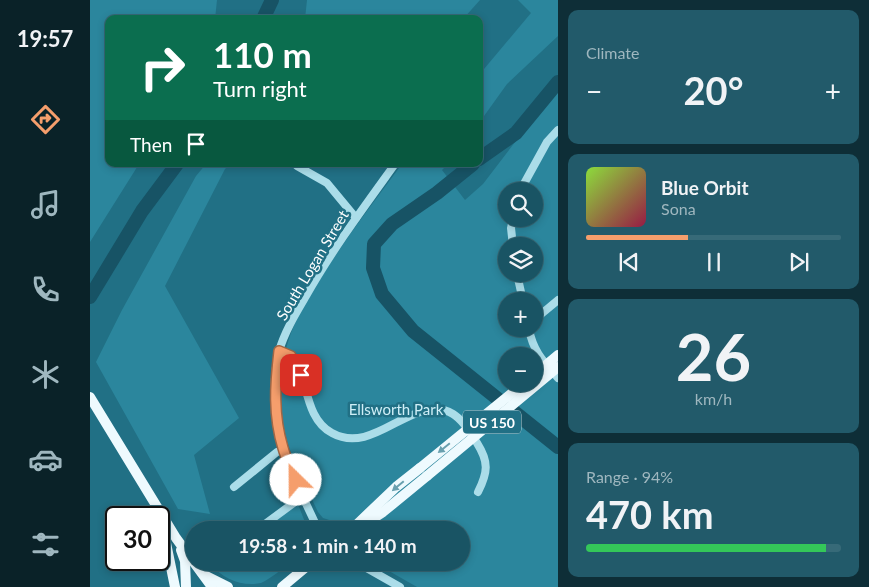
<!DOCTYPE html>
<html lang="en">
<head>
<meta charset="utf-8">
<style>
	body { margin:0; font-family:Lato,sans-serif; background:#225a6a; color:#f1f3f6; height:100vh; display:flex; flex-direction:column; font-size:19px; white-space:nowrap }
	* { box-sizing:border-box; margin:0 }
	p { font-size:16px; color:#9fb7bf }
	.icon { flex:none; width:28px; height:28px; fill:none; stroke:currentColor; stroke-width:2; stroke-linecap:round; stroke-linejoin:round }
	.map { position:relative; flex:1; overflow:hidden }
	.panel { display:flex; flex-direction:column; gap:10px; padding:10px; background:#0e2e37; width:311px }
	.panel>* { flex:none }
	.hud { position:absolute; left:15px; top:15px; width:378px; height:152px; border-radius:10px; box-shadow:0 2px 8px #0003,0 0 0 1px #376a78; background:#0b6e4f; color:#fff; overflow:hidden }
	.buttons { position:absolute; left:408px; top:182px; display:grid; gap:10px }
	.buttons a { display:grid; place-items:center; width:45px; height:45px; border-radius:50%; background:#195464; box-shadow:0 2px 8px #0003,0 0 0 1px #376a78; font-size:25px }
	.speed { position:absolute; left:15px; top:506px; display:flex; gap:10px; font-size:25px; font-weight:700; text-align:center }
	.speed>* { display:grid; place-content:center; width:65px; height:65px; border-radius:50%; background:#195464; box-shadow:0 2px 8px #0003,0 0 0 1px #376a78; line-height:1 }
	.speed .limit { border:2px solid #111; border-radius:8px; background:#fff; color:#111 }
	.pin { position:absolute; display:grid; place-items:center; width:42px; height:42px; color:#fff; margin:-21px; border-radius:10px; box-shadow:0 2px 8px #0006 }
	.me { position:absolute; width:55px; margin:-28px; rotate:337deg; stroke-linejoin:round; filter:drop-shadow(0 0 4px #0008) }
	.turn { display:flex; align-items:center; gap:18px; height:105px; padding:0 25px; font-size:22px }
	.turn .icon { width:65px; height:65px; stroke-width:2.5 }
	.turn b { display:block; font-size:35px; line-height:42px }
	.then { display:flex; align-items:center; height:48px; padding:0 25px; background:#0003; gap:10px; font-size:19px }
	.big { font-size:38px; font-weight:700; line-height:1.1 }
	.panel .tile { flex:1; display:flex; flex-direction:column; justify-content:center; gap:8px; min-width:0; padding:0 18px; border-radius:10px; background:#225a6a }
	.panel .dial { align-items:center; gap:0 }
	.dial b { font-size:65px; line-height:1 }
	.song { display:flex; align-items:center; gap:15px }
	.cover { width:60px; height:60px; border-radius:8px; background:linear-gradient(135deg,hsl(90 70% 55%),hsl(340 70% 35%)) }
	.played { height:5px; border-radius:2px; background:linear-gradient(90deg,#f59e6c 40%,#376a78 40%) }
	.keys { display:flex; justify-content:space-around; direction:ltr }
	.heat { display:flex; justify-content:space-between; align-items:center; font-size:28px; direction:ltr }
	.charge { height:8px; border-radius:4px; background:linear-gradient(90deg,#34c759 94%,#376a78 0) }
	.trip { position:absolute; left:95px; top:521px; width:285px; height:50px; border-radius:25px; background:#195464; box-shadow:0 2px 8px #0003,0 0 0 1px #376a78; font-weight:700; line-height:50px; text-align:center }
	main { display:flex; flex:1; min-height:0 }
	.tabs { display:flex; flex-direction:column; width:90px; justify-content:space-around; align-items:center; background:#0a2228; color:#9fb7bf }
	.tabs .icon { width:35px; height:35px }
	.tabs .on { color:#f59e6c }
	.tabs b { font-size:22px; color:#f1f3f6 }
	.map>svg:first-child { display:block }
	.green { fill:#2b869d; fill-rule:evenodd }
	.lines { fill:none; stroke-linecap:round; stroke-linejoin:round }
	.river { stroke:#175365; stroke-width:14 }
	.minor { stroke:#abdde9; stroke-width:8 }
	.major { stroke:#eefafe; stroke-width:10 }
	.major-bridge { stroke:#eefafe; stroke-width:10 }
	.oneway { fill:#69a0af }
	.route-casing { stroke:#9f6746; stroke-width:12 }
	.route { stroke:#f59e6c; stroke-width:9 }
	.labels { text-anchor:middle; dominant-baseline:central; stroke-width:5; stroke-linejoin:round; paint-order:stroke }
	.shield { fill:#217085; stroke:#bcd4da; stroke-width:1 }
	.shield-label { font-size:14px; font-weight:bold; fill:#fff }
	.street-label { font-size:15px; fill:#fff; stroke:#217085 }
	.park-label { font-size:15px; fill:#cfeff7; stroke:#217085 }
</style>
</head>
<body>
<main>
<nav class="tabs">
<b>19:57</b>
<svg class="icon on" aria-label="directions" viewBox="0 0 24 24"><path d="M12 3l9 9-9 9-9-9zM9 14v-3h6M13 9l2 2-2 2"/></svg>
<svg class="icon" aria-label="music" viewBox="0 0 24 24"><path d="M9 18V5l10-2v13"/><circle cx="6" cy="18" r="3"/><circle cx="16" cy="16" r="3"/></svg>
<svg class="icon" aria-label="phone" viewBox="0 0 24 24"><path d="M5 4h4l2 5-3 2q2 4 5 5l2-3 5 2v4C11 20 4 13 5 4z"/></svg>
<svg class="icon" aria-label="climate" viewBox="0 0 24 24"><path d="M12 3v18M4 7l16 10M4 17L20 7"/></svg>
<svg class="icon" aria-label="car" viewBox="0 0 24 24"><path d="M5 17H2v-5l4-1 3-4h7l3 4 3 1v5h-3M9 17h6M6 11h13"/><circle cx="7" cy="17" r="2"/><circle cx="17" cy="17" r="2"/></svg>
<svg class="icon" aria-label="filters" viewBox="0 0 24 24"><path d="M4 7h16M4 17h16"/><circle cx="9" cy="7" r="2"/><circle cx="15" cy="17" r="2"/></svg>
</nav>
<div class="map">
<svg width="468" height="587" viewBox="0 0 468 587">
	<rect width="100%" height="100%" fill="#217085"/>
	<g class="green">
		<path d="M0 0H127L125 19H19V164H49L0 242Z"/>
		<path d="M217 0H390L373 19H215Z"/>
		<path d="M428 0H468V36L417 84 389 123V75L441 13Z"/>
		<path d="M468 91V587H327L285 563 371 562V530H254L249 523 233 518 228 512C215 484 200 458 194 428 188 401 190 368 198 342 205 318 221 292 235 271 259 234 286 199 312 164H358L352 170 375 200 393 184 429 137ZM416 191H444V219H416ZM416 246H444V274H416ZM416 301H444V329H416ZM416 356H444V384H416Z"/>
		<path d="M116 164H140L135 169 75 286 149 418 104 455 120 514 88 509 6 362 32 310 106 176Z"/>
		<path d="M206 499 218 530H167Z"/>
		<path d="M125 562 201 563C191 569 182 578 171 583 153 587 132 579 122 565Z"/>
	</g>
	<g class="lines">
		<g class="river">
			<path d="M173 19 182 0"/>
			<path d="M389 159 426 133 468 82"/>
			<path d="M383 164 347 193 302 224 284 244 283 268 292 294 323 331 468 447"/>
			<path d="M0 297 52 211 87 164"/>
		</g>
		<g class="minor">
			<path d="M207 166 237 183 266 218"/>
			<path d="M430 191 457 142 468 130"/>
			<path d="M423 219 421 228 423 246"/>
			<path d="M427 274 433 301"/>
			<path d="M444 320 468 300"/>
			<path d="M439 329C443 351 453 361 468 378"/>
			<path d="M189 351C192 353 196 353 199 355 219 367 211 417 242 433 285 457 324 391 363 414 373 420 381 433 387 443 399 462 398 472 388 492"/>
			<path d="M144 487 187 452 193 450"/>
			<path d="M167 530 213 496"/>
			<path d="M231 530 226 525C212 494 193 461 187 426 184 404 183 373 189 351 195 331 206 313 216 296 242 250 274 207 305 164"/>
			<path d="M266 562 310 587"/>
			<path d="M111 573 125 562"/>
		</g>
		<g class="major">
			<path d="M0 397 86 538 122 587"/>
			<path d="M69 519 76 543 85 587"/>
			<path d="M270 527 293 512 337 476"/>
			<path d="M261 530 306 487 330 468"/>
			<path d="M91 550 95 561 96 587"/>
			<path d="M114 575 138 587"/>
			<path d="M192 587 222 562"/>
		</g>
		<g class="major-bridge">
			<path d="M444 375 468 355"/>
			<path d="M330 468 433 384"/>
			<path d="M337 476 468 367"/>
		</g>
	</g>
	<defs><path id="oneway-solid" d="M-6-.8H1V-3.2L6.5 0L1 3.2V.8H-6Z" transform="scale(1.25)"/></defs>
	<g class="oneway">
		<use href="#oneway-solid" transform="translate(354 448) rotate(141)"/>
		<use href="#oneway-solid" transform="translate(308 486) rotate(140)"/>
	</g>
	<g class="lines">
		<g class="route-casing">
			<path id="route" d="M206 480C202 470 196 459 193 448 183 415 185 385 189 351L201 356 211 375"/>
		</g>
		<use href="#route" class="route"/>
	</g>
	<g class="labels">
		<rect class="shield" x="373" y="410.5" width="58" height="23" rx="4"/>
		<g class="shield-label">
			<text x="402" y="422">US 150</text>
		</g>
		<g class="street-label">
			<text transform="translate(222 265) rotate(-59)">South Logan Street</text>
		</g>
		<g class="park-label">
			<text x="306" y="409">Ellsworth Park</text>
		</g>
	</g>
</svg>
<div class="buttons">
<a><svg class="icon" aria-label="search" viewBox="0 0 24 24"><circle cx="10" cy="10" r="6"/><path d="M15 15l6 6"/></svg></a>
<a><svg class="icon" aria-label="layers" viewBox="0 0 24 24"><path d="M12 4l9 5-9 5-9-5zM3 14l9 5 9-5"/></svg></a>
<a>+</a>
<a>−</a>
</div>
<div class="speed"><div class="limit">30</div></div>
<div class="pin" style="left:211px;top:375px;background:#d93025"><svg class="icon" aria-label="arrive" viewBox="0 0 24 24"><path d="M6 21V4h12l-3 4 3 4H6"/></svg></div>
<svg class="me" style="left:206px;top:480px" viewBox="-20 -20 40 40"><circle r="19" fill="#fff"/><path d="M0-13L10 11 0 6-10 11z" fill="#f59e6c"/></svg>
<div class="trip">19:58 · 1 min · 140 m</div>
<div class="hud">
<div class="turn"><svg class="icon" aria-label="right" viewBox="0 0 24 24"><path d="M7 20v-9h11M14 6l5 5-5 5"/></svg><div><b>110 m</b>Turn right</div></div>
<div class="then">Then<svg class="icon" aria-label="arrive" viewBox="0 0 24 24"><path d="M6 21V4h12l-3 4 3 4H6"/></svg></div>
</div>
</div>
<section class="panel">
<div class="tile"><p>Climate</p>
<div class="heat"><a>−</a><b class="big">20°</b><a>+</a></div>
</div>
<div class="tile">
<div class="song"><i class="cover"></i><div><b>Blue Orbit</b><p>Sona</p></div></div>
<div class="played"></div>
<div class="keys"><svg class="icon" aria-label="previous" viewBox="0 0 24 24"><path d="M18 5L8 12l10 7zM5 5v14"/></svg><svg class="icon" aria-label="pause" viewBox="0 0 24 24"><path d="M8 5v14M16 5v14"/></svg><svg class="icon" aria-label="next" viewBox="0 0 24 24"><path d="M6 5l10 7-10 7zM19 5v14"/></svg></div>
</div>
<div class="tile dial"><b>26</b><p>km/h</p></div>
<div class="tile"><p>Range · 94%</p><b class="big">470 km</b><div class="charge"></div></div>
</section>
</main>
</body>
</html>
